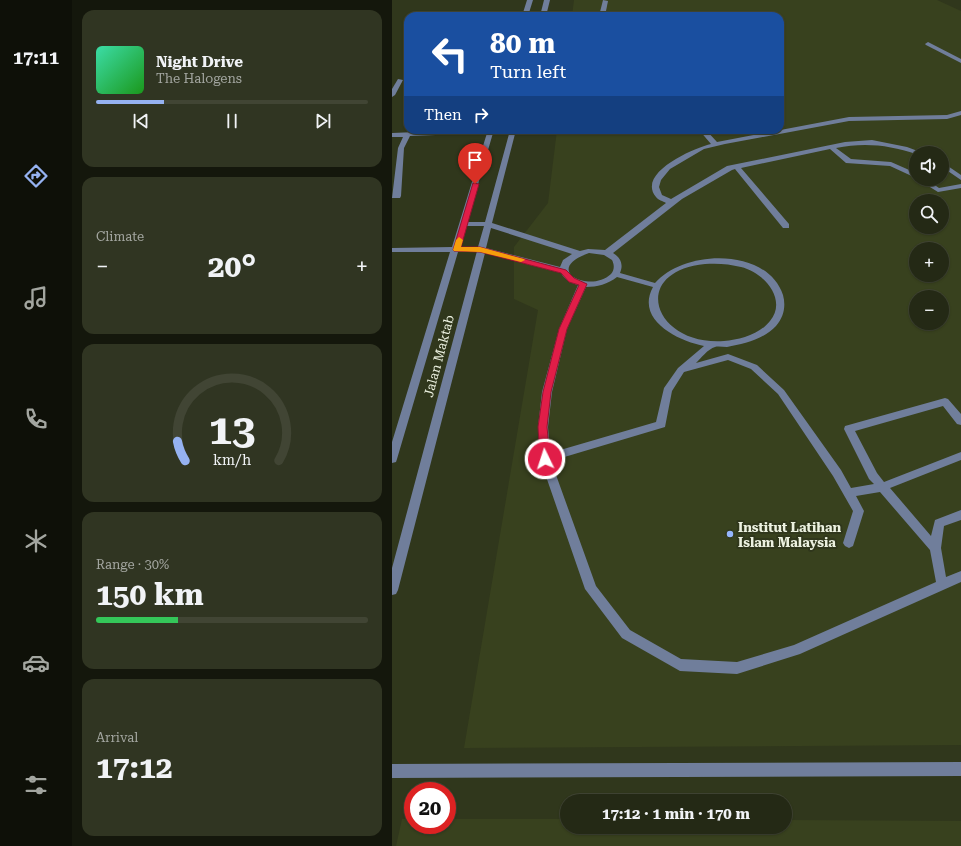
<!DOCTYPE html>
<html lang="en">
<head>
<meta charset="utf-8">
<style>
	body { margin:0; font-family:"Roboto Serif",serif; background:#303522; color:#f1f3f6; height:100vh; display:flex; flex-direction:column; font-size:15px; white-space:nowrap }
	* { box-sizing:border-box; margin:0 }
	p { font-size:13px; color:#a3a6a0 }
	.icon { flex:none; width:22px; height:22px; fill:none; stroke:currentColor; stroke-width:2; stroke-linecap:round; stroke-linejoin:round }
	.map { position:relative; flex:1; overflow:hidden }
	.drawer { display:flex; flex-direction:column; gap:10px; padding:10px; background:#14170c; width:320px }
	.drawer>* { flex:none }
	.top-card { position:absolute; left:12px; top:12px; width:380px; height:122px; border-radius:12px; box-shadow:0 1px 3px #0004,0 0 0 1px #414534; background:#1a4fa0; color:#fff; overflow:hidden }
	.fabs { position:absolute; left:517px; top:146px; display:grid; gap:8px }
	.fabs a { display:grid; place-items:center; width:40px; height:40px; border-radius:50%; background:#242915; box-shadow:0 1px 3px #0004,0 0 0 1px #414534; font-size:20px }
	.speed { position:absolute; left:12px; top:782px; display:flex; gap:8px; font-size:20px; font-weight:700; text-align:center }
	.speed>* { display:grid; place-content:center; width:52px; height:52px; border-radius:50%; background:#242915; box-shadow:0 1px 3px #0004,0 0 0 1px #414534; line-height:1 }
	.speed .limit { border:6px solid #d22; background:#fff; color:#111 }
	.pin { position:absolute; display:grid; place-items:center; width:34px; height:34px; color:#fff; margin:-41px -17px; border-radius:50% 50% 50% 0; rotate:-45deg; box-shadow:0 0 4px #0007 }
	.pin .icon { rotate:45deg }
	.me { position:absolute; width:44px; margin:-22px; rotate:356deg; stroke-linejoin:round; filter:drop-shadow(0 0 3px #0008) }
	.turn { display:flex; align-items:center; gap:14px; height:84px; padding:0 20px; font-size:18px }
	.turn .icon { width:52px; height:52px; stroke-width:2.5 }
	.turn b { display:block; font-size:28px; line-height:34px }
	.then { display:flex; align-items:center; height:38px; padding:0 20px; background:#0003; gap:8px; font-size:15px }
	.big { font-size:30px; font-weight:700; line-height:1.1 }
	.drawer .tile { flex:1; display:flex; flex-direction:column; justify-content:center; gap:6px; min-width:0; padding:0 14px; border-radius:12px; background:#303522 }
	.drawer .dial { align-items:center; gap:0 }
	.dial svg { height:104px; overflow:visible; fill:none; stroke:#414534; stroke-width:7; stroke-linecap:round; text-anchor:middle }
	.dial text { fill:#f1f3f6; stroke:none }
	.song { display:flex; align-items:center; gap:12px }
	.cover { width:48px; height:48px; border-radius:6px; background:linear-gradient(135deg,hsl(160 70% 55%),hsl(120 70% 35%)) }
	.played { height:4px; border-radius:2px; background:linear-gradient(90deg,#95b2f1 25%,#414534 25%) }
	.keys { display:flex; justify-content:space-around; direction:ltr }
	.heat { display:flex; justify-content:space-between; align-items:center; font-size:22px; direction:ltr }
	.charge { height:6px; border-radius:3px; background:linear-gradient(90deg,#34c759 30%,#414534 0) }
	.trip { position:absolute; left:168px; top:794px; width:232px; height:40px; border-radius:20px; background:#242915; box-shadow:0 1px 3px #0004,0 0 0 1px #414534; font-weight:700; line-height:40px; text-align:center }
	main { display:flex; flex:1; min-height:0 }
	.dock { display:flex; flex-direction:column; width:72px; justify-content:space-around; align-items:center; background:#0e1008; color:#a3a6a0 }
	.dock .icon { width:28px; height:28px }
	.dock .active { color:#95b2f1 }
	.dock b { font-size:18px; color:#f1f3f6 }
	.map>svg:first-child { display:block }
	.built { fill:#38411e; fill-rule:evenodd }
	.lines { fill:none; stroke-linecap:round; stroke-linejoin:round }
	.minor { fill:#707e9b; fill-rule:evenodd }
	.route { fill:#e11d48; stroke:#92132f }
	.slow { fill:#f59e0b }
	.poi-dot { fill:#95b6fd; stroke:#30371c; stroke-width:1.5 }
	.labels { text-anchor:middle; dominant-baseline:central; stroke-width:4; stroke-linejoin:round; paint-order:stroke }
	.street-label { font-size:13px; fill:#ecf1e0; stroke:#30371c }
	.poi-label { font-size:13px; font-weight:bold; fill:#ecf1e0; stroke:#30371c; text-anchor:start }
</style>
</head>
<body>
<main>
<nav class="dock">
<b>17:11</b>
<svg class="icon active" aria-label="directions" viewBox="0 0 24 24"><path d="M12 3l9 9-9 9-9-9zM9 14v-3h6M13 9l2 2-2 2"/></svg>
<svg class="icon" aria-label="music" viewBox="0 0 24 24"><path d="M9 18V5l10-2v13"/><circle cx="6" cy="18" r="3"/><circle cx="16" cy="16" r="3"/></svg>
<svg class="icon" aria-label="phone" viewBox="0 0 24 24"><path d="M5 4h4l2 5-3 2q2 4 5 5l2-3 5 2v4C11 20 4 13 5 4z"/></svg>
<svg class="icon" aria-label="climate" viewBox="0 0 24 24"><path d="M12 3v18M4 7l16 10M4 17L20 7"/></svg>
<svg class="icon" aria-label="car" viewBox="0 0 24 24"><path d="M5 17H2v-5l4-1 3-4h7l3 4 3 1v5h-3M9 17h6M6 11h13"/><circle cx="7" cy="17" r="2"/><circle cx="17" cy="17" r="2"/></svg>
<svg class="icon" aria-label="filters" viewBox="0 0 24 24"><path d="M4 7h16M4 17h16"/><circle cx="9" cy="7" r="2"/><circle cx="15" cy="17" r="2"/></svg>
</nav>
<section class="drawer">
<div class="tile">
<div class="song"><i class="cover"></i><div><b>Night Drive</b><p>The Halogens</p></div></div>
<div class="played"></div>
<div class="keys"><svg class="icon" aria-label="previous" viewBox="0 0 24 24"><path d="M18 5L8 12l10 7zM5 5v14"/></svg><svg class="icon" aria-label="pause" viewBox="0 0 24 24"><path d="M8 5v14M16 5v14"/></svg><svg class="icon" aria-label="next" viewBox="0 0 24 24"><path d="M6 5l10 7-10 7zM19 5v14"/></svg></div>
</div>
<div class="tile"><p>Climate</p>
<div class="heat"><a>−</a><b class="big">20°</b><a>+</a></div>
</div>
<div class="tile dial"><svg viewBox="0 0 100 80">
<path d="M14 69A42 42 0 1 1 86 69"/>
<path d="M14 69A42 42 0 0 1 8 54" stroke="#95b2f1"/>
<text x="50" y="56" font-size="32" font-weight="700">13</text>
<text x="50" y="72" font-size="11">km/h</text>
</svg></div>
<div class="tile"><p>Range · 30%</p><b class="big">150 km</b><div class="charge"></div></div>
<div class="tile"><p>Arrival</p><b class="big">17:12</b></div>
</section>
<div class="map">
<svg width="569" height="846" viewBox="0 0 569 846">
	<rect width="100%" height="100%" fill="#30371c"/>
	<g class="built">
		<path d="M182 0H545L569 11V745L72 748 146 310 122 299V247L156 203 165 130H388V16H180ZM524 153H550V179H524ZM524 201H550V227H524ZM524 249H550V275H524ZM524 297H550V323H524Z"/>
		<path d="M10 819H21V825H55V819H175V827H393V820L569 821V846H4Z"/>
	</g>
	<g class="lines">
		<g class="minor">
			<path d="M135 0H141L136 16H130Z"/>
			<path d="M152 0H158L154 16H148Z"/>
			<path d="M211 0 216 1 213 16H207Z"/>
			<path d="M536 42 569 59V63L534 45 533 44Z"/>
			<path d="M6 79 11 80 3 95 0 97V89Z"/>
			<path d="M569 111V115L555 119 457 121 333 144 312 149 278 169 269 180 267 187 270 195 279 199 335 166 453 142 480 140 515 147 531 153H524V154C498 145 472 142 444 148L459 159 499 162 524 173V178L498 166 454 163 438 149 349 168 397 224V228H391L343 169 340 170 290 199 221 253C228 257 232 264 228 273L263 283C292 249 375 247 391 295 394 306 392 317 384 326 372 339 352 344 335 347 331 347 326 346 323 347 316 349 309 358 304 363L336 354 365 365 392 390 449 470 459 488 482 484 477 479 452 429 453 426 553 398 556 399 569 414V425L565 424 551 406 463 431 485 473 492 482 569 452V460L498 488 539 536 543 520 569 510V520L552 526 549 548 554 577 569 571V582L408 654 345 674 288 671 230 638 193 589 148 459 146 427 150 392 167 329 186 285C179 283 173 280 169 273L93 253 6 590 4 594 0 595V568L85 251 66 252 5 459 4 462 0 463V442L58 252H0V248L60 247 95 133 18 136 12 148 9 196 8 198H0L6 148 11 137H0V133L73 130H124L100 223 188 251 196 249 213 250 274 203C271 201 266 200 264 197 244 173 302 148 319 144L307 130H314L325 142 457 117 555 115ZM101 133 117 134 93 222H75ZM74 226H92L86 247H68ZM99 228 180 254 171 260 168 267 94 248ZM197 253 212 255 220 260C222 264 223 269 219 274 198 294 149 270 197 253ZM313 264C325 263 338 264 349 267 371 272 396 299 378 321 368 334 348 340 332 341 262 346 236 272 313 264ZM225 277 261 287C243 320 286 341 312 346L286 368 272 388 264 422 158 453 156 427 160 392 175 329 194 287C205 287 216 284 225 277ZM336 360 359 369 386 394 441 476 461 511 451 543 453 546 457 548 461 546 472 511 464 496 488 492 538 550 544 582 402 645 345 662 289 659 238 630 204 586 159 461 273 427 280 391 292 372Z"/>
			<path d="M550 162 569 175V180L550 167Z"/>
			<path d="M525 179H534L547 188 569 184V188L546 192Z"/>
			<path d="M569 762V776L0 778V764Z"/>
		</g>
	</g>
	<path class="route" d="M81 183 87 184 69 247H88L174 270 182 278 195 284 175 329 159 392 155 427 158 459 156 461H150L148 459 146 427 151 392 167 329 187 285 177 282 169 273 88 252 62 251 61 250Z"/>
	<path class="slow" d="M67 237 71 240 69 247H88L132 259 133 260 129 262 88 252 62 251 61 250 64 240Z"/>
	<circle class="poi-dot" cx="338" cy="534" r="4"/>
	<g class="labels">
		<g class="street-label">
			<text transform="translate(47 356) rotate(-75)">Jalan Maktab</text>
		</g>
		<g class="poi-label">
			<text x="346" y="527">Institut Latihan<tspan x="346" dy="15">Islam Malaysia</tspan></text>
		</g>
	</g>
</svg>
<div class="fabs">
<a><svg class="icon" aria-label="sound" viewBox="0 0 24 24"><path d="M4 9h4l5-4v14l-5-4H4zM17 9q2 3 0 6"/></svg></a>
<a><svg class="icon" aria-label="search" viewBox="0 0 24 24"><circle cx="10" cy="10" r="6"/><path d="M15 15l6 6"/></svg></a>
<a>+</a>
<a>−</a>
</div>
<div class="speed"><div class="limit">20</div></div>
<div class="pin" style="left:83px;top:184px;background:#d93025"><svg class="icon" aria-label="arrive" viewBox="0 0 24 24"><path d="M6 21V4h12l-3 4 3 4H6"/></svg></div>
<svg class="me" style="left:153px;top:459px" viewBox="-20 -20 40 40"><circle r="17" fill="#e11d48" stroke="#fff" stroke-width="3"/><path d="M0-11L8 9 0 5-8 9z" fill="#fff"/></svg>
<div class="trip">17:12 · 1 min · 170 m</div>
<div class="top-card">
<div class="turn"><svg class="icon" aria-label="left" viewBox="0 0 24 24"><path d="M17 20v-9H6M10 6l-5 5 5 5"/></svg><div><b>80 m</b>Turn left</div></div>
<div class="then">Then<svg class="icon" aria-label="right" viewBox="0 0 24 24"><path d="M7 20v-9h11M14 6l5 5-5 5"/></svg></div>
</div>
</div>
</main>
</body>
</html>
